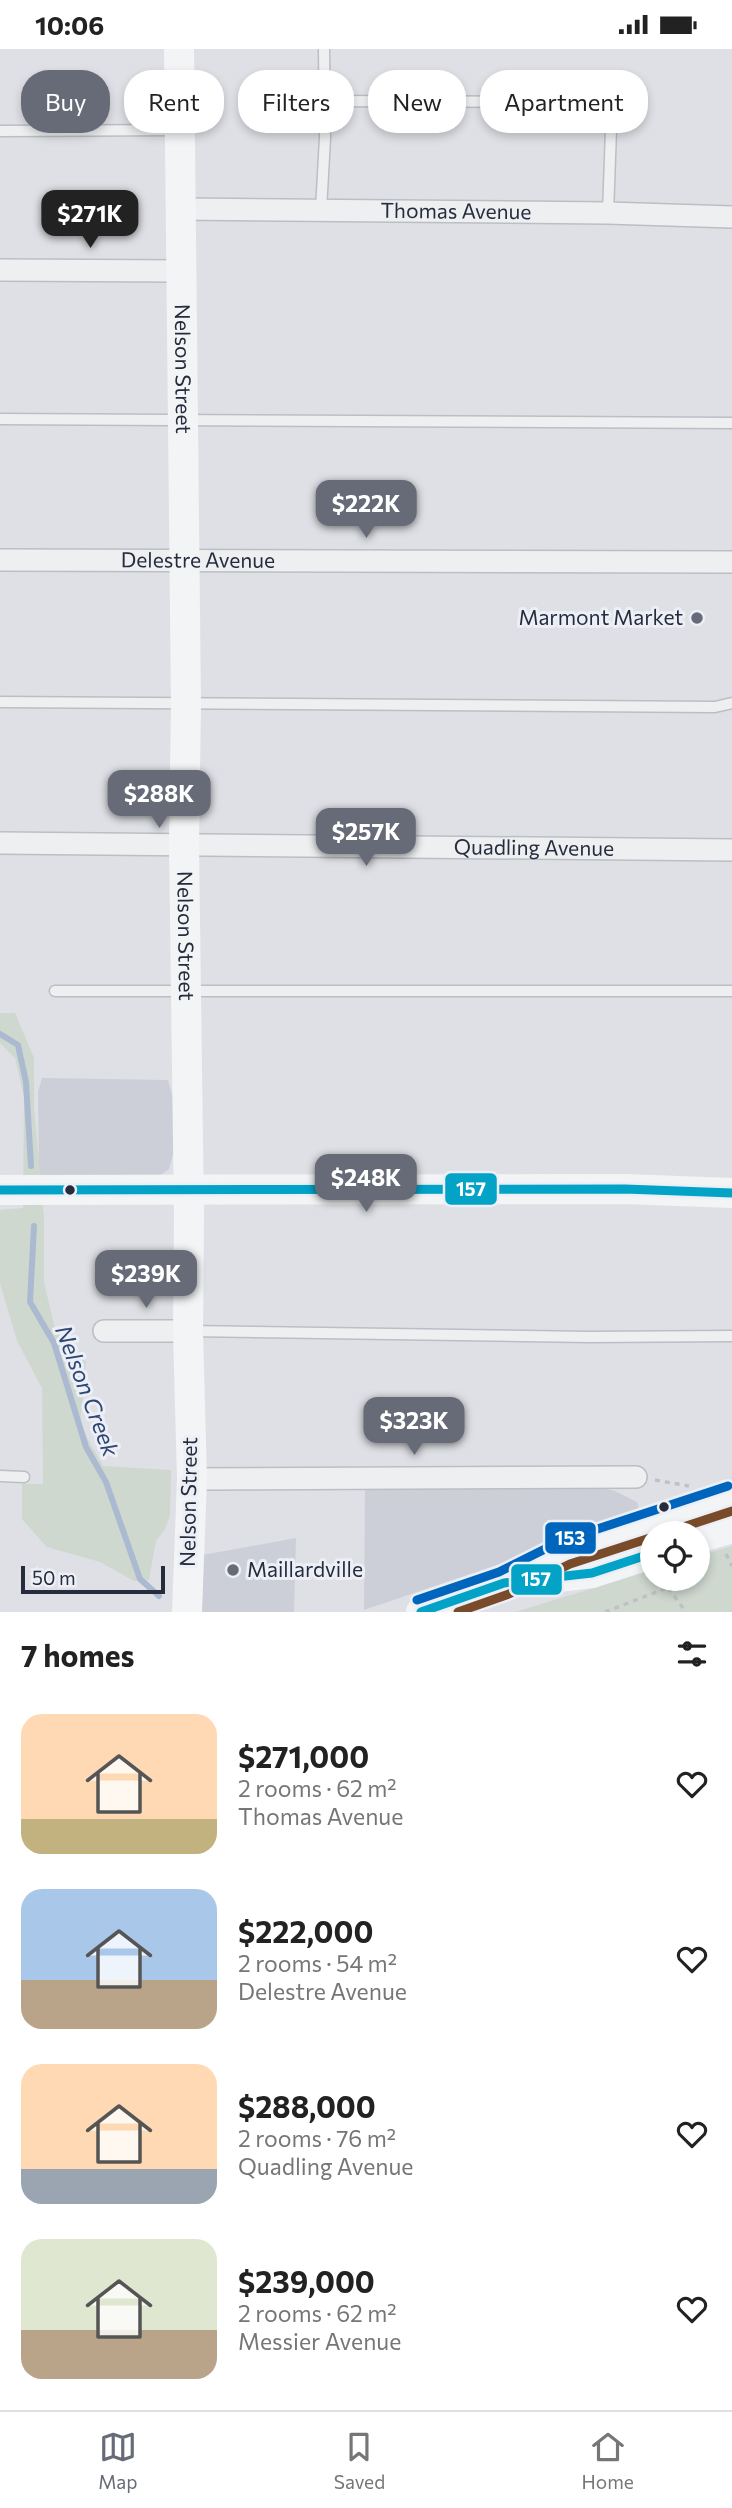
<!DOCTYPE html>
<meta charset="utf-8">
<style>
:root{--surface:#fff;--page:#f2f2f2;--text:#222;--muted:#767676;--line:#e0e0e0;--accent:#676b78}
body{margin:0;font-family:Commissioner,sans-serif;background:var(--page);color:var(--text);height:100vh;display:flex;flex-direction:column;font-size:26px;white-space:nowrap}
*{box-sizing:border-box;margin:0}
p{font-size:23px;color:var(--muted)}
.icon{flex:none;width:38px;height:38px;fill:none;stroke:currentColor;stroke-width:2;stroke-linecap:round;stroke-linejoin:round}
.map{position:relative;height:1563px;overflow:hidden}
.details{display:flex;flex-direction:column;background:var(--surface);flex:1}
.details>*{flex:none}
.top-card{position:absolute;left:21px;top:21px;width:691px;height:63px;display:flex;gap:14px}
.tools{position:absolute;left:640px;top:1472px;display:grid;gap:14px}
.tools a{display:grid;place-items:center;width:70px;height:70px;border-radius:50%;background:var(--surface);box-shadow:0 4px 10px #0003;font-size:35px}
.scale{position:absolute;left:21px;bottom:18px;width:144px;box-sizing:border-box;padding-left:7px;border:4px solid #262c3e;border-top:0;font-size:19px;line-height:24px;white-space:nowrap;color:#262c3e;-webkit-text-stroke:5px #eceff5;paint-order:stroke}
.price{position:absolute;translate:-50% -60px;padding:0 16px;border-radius:14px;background:var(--accent);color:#fff;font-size:23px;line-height:46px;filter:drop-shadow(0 2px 4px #0008)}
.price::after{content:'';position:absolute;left:50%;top:42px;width:21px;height:16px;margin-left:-10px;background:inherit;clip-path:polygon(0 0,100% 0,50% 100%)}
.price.current{background:#222;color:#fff}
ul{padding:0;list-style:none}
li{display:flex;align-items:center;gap:21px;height:175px;padding:0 21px}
li span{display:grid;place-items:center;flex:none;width:196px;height:140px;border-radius:21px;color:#555}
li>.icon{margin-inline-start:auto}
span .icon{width:84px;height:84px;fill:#fffc;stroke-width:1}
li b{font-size:30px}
h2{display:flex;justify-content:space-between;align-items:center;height:84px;padding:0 21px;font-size:30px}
.chip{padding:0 24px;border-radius:28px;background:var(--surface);box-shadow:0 4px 10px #0003;font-size:24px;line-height:63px}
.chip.current{background:var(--accent);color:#fff}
.status{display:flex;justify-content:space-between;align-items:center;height:49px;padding:0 35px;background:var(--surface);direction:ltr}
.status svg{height:19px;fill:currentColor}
.tab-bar{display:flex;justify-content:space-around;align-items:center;height:98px;border-top:2px solid var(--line);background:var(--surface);font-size:19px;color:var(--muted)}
.tab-bar a{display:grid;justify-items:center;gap:4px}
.tab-bar .current{color:var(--accent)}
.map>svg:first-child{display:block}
.built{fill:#cdcfd8}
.green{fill:#ced8cf}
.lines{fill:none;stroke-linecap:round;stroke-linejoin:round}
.stream{stroke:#acbad1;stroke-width:6}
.lane-casing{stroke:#bdbec3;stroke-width:13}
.street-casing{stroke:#bdbec3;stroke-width:24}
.path{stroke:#c0c1c6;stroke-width:3.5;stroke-dasharray:5 5;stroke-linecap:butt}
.lane{stroke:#eeeff1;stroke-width:10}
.street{stroke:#eeeff1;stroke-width:21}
.secondary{stroke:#f3f4f5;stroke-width:30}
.bus-1-casing{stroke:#eceff5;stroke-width:14}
.bus-2-casing{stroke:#eceff5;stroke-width:14}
.bus-3-casing{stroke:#eceff5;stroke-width:14}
.bus-1{stroke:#02a3c7;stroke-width:9}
.bus-2{stroke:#7a4b2a;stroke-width:9}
.bus-3{stroke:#0065bd;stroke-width:9}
.poi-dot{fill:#676b78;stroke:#eceff5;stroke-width:2.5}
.bus-dot{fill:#262c3e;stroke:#eceff5;stroke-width:2.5}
.labels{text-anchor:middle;stroke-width:6;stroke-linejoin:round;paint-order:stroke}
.street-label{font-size:21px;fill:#262c3e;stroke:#eceff5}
.poi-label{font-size:21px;fill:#262c3e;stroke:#eceff5;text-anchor:end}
.water-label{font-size:23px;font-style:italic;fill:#2f4572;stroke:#eceff5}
.line-badge{stroke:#eceff5;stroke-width:2.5}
.badge-label{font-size:19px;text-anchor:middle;font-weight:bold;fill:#fff}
</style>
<div class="status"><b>10:06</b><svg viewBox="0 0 49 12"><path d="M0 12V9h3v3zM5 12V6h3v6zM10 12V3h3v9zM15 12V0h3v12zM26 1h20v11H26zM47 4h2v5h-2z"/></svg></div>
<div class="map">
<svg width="732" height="1563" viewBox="0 0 732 1563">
<rect width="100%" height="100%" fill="#dfe0e5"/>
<g class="built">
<path d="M42,1029L168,1031L175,1056L174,1102L169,1120L158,1128L39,1129L38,1043Z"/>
<path d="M365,1436L593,1437L615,1442L637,1453L641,1467L364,1561Z"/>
<path d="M296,1489L294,1563H198L197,1507Z"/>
</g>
<g class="green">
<path d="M0,964H15L34,1009V1059L44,1168V1233L55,1280L76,1300L86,1313L80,1376L103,1417L171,1421L170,1466L165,1480L156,1492L149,1531L134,1532L100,1513L47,1498L22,1470V1435H43L42,1339L17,1292L0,1234V1161L23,1159L24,1048L15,1009L0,994Z"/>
<path d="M732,1497V1563H515L653,1521V1530H698V1507Z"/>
</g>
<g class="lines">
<g class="stream">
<path d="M0,985L18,996L26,1033L31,1117"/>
<path d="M34,1177L30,1253L54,1294L86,1398L106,1433L140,1530L159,1547"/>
</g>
<g class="lane-casing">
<g id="lane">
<path d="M325,52L612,53L608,164"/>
<path d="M0,82L177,81"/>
<path d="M321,161L325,89L324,0"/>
<path d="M0,370L732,374"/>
<path d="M0,653L715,658L732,654"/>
<path d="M55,942H732"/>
<path d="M189,1282L590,1288L732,1287"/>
<path d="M0,1427L24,1428"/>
</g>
</g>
<g class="street-casing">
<g id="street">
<path id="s1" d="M180,160L608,164L732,168"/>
<path d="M0,221L180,222"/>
<path id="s2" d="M0,511L732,513"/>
<path id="s3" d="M0,794L732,801"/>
<path d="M104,1282H188"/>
<path d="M192,1430L636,1428"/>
</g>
</g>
<g class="path">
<path d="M655,1431L689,1437"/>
<path d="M726,1505L732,1517"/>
<path d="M668,1539L686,1563"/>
<path d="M605,1563L690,1530"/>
</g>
<use href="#lane" class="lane"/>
<use href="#street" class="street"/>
<g class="secondary">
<path id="s4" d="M179,0L186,656L184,796L189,1167L188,1282L192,1430L187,1563"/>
<path d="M0,1141L625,1140L732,1144"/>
<path d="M698,1489L732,1479"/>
<path d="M525,1532L592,1524L653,1504"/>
<path d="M421,1563L504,1534L565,1504L732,1449"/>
</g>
<g class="bus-1-casing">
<g id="bus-1">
<path d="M0,1141L625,1140L732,1144"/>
<path d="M421,1563L504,1534L592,1524L653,1504"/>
</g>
</g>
<g class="bus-2-casing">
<g id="bus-2">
<path d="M665,1484L732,1462"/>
<path d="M458,1563L509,1545L570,1515L653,1488"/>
</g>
</g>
<g class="bus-3-casing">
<path id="bus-3" d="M417,1551L499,1523L561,1492L728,1437"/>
</g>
<use href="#bus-1" class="bus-1"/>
<use href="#bus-2" class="bus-2"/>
<use href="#bus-3" class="bus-3"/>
</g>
<g class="poi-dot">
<circle cx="697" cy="569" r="7"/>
<circle cx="233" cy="1521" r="7"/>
</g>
<g class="bus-dot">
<circle cx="70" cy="1141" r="6"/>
<circle cx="664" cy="1458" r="6"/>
</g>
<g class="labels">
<g class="street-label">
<text dy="7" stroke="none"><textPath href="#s1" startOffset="276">Thomas Avenue</textPath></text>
<text dy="7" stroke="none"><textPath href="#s4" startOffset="320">Nelson Street</textPath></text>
<text dy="7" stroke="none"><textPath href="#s2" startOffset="198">Delestre Avenue</textPath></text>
<text dy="7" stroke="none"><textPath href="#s3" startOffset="534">Quadling Avenue</textPath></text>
<text dy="7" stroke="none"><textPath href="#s4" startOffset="887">Nelson Street</textPath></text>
<text transform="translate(189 1453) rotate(-89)" y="7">Nelson Street</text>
</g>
<g class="poi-label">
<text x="683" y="576">Marmont Market</text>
<text x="247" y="1528" text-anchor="start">Maillardville</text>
</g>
<g class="water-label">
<text transform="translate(87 1342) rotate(69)" y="8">Nelson Creek</text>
</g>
</g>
<g class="line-badge">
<rect x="444" y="1123" width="54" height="34" rx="7" fill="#02a3c7"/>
<rect x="544" y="1472" width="53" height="34" rx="7" fill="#0065bd"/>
<rect x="510" y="1514" width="53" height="33" rx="7" fill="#02a3c7"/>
</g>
<g class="badge-label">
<text x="471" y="1147">157</text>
<text x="570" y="1496">153</text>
<text x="536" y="1537">157</text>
</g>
</svg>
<div class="tools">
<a><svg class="icon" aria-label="locate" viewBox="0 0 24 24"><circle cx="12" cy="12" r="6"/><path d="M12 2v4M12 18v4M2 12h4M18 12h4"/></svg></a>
</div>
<div class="scale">50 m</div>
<b class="price current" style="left:90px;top:201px">$271K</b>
<b class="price" style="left:366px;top:491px">$222K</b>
<b class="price" style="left:159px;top:781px">$288K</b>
<b class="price" style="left:366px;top:819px">$257K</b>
<b class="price" style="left:366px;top:1165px">$248K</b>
<b class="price" style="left:146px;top:1261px">$239K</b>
<b class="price" style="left:414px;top:1408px">$323K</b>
<div class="top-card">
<a class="chip current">Buy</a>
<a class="chip">Rent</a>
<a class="chip">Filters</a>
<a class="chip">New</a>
<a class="chip">Apartment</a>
</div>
</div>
<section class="details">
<h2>7 homes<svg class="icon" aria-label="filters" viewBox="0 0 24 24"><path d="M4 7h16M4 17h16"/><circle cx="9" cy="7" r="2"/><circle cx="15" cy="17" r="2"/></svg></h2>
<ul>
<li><span style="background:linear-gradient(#ffd9b3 75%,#c2b280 0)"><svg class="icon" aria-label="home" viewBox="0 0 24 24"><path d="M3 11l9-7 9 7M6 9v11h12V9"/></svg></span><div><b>$271,000</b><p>2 rooms · 62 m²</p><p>Thomas Avenue</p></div><svg class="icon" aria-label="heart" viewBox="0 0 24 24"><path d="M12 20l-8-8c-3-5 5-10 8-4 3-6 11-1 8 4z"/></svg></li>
<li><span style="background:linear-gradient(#a9c7e8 65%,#b9a48a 0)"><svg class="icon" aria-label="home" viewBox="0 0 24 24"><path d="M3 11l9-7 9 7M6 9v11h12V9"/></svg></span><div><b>$222,000</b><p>2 rooms · 54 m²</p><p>Delestre Avenue</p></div><svg class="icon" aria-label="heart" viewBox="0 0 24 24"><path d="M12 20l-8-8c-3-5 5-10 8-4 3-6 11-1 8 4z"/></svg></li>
<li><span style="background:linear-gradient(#ffd9b3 75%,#9aa5b1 0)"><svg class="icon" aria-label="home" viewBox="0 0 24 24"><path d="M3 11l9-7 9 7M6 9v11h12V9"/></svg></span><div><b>$288,000</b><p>2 rooms · 76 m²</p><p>Quadling Avenue</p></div><svg class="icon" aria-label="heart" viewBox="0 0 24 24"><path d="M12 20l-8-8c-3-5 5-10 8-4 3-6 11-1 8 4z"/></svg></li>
<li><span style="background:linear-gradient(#dfe7d0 65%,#b9a48a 0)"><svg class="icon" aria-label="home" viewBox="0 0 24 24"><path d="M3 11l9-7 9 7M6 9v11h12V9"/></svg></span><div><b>$239,000</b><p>2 rooms · 62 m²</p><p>Messier Avenue</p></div><svg class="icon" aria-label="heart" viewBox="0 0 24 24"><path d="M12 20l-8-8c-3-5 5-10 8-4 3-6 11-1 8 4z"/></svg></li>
</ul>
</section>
<nav class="tab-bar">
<a class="current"><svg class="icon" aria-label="map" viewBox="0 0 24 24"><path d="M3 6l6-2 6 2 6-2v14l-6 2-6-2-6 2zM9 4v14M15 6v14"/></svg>Map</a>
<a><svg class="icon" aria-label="saved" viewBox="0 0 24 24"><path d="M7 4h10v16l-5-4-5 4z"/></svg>Saved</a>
<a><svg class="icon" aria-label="home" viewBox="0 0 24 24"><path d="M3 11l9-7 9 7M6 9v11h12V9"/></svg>Home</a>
</nav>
